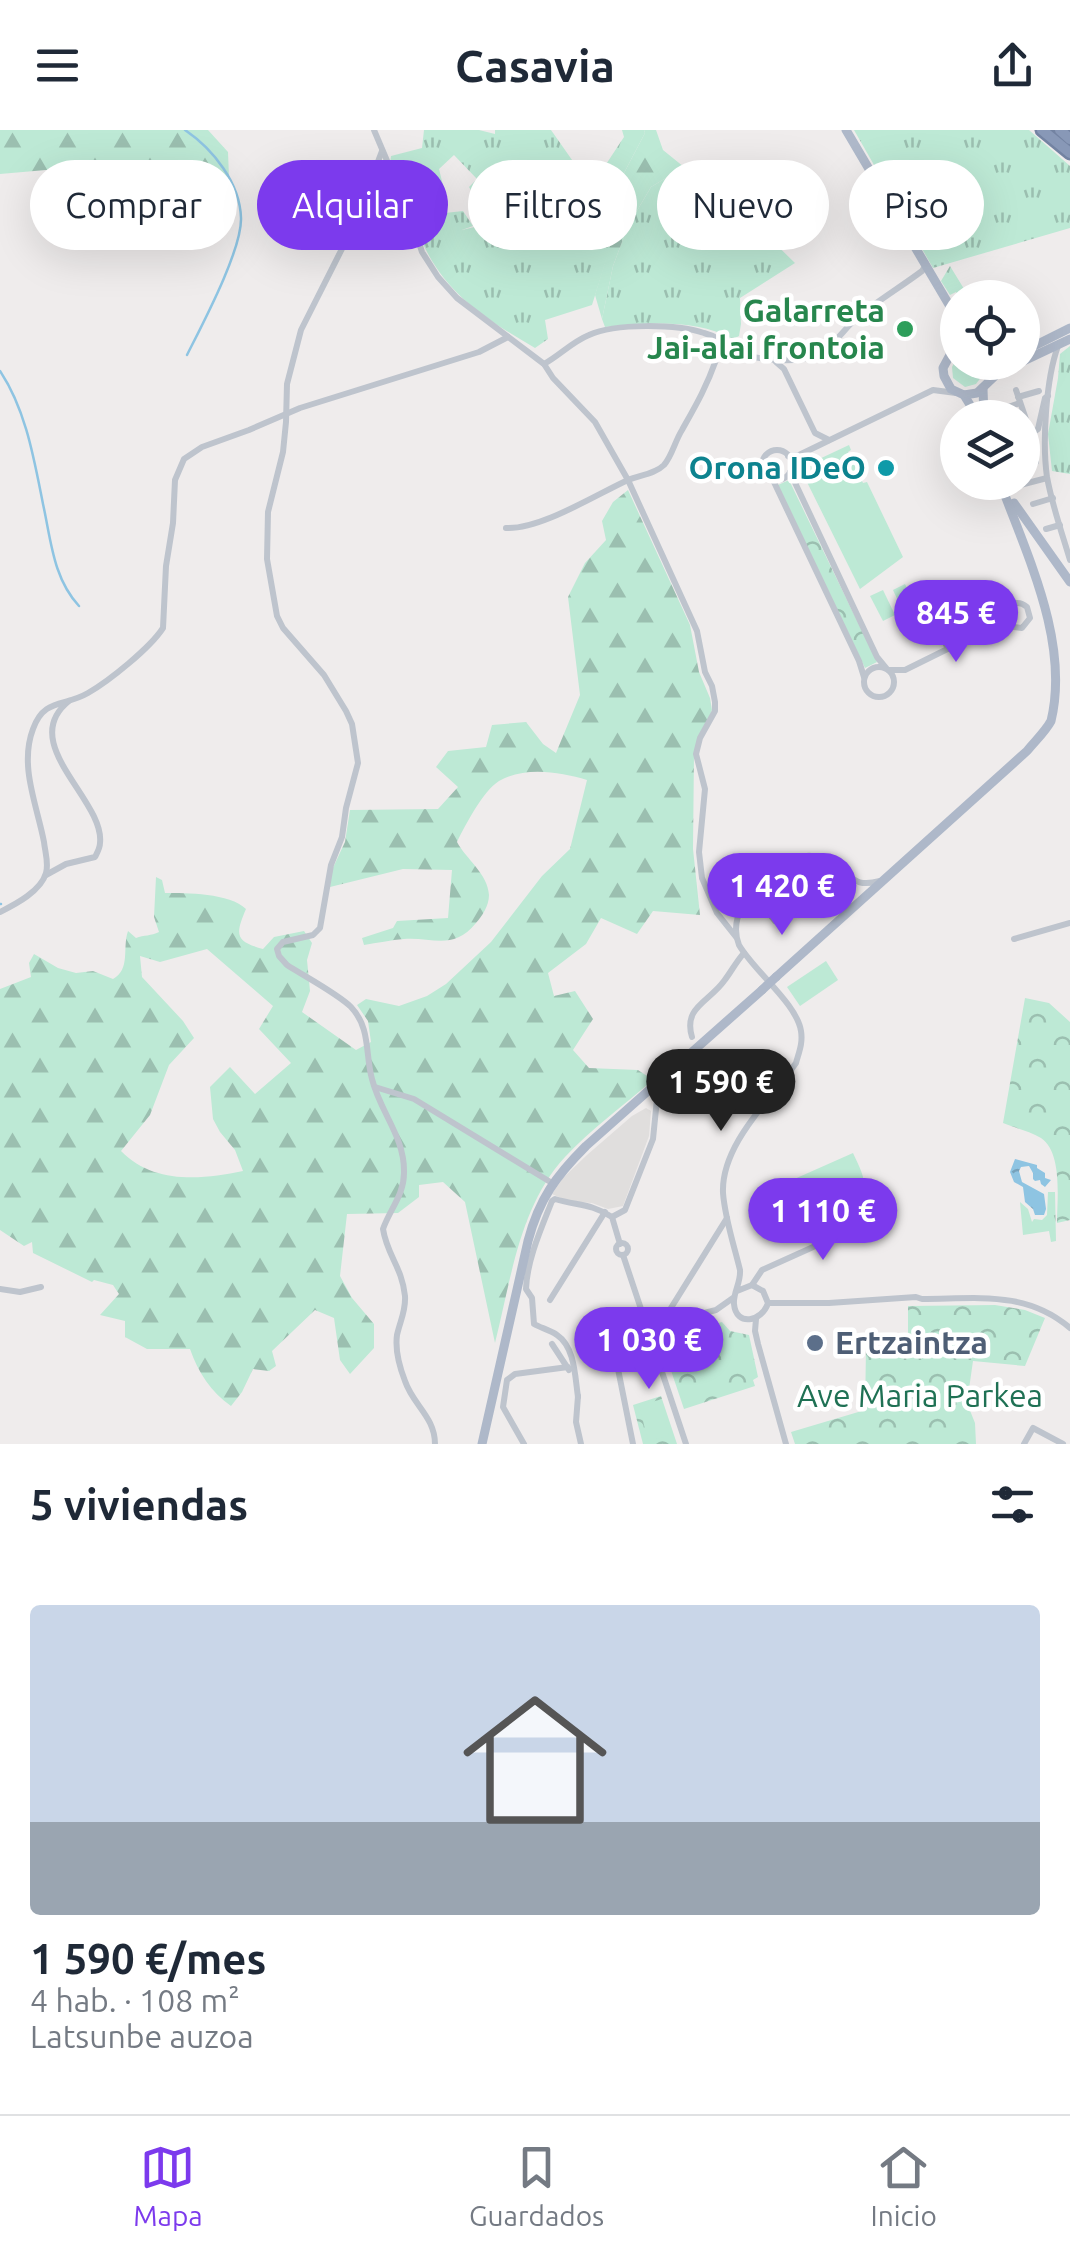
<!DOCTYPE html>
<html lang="es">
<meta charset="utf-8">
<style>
:root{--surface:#fff;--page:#f2f2f3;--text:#1f2937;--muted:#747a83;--line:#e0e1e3;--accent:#7c3aed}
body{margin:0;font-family:Ubuntu,sans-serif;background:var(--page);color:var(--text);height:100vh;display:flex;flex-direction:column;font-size:38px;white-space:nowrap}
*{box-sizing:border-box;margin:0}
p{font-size:32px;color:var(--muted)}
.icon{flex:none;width:55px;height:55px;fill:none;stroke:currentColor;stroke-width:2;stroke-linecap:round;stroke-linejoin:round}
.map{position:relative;height:1314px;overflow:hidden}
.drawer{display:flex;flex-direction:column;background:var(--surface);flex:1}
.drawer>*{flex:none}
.top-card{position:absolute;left:30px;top:30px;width:1010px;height:90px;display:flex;gap:20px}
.tools{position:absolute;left:940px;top:150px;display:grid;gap:20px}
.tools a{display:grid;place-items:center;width:100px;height:100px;border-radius:50%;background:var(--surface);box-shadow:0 10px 40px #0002;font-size:50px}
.price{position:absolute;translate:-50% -85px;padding:0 22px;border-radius:35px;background:var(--accent);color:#fff;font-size:32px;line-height:65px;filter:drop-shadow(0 2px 5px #0008)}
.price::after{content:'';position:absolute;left:50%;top:60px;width:30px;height:22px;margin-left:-15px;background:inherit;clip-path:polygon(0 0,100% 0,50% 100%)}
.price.current{background:#222;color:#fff}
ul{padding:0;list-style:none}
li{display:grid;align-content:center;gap:20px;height:530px;padding:0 30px}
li+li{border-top:2px solid var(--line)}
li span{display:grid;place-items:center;height:310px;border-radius:10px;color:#555}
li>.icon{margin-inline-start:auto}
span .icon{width:180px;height:180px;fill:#fffc;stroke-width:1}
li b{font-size:42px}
h2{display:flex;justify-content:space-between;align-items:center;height:120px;padding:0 30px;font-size:42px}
.pill{padding:0 35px;border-radius:45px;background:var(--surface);box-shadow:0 10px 40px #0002;font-size:35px;line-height:90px}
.pill.current{background:var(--accent);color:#fff}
header{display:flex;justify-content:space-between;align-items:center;height:130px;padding:0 30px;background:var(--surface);font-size:45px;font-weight:700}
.tab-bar{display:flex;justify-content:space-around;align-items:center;height:140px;border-top:2px solid var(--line);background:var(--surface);font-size:28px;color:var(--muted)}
.tab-bar a{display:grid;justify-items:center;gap:5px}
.tab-bar .current{color:var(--accent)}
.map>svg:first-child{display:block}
.education{fill:#e0dedd}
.grass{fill:url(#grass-tufts)}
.forest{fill:url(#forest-firs);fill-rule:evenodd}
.park{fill:url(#park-crowns)}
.garden{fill:#bde9d5}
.water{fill:url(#water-ripples)}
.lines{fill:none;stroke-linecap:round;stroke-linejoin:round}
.stream{stroke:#8ec4e2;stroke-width:2.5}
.highway-casing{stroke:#7383a2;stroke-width:15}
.minor{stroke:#bec4cd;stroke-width:6}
.major{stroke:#aeb8c9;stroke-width:9}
.highway{stroke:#8898b7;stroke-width:10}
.major-bridge{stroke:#aeb8c9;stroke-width:9}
.leisure-dot{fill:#2e9e5b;stroke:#fff;stroke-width:4}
.culture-dot{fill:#0f9aa8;stroke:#fff;stroke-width:4}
.service-dot{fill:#5c6f8a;stroke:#fff;stroke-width:4}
.labels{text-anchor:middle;stroke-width:9;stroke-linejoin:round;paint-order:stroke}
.leisure-label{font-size:32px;font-weight:bold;fill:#27864d;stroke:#fff;text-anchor:end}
.culture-label{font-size:32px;font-weight:bold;fill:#0d838f;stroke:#fff;text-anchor:end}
.service-label{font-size:32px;font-weight:bold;fill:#4e5e75;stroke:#fff;text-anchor:start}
.park-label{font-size:32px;fill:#1f7154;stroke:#fff}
</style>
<header><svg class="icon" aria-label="menu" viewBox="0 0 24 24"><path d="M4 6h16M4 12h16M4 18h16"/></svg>Casavia<svg class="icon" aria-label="share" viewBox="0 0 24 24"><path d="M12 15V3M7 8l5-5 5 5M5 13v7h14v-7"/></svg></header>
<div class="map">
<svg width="1070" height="1314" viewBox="0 0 1070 1314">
<defs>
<pattern id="grass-tufts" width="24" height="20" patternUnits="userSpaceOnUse" patternTransform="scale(2.5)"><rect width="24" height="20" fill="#bde9d5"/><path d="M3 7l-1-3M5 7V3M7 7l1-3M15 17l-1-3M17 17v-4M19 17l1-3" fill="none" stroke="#9bbfb0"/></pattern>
<pattern id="forest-firs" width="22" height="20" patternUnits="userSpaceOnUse" patternTransform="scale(2.5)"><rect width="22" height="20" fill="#bde9d5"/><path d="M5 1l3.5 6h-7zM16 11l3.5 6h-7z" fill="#9bbfb0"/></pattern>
<pattern id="park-crowns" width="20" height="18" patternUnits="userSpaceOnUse" patternTransform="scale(2.5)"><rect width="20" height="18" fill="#bde9d5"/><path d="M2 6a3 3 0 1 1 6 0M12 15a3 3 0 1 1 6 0" fill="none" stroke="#9bbfb0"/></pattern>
<pattern id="water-ripples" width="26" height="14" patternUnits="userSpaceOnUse" patternTransform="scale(2.5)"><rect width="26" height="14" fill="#8ec4e2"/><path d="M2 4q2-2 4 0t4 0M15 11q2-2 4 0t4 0" fill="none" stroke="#76a1ba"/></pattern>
</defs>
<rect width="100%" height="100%" fill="#efecec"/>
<path class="education" d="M646,978L651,981L649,1006L623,1076L608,1079L592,1073L567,1071L552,1064L563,1048L587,1025L632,986Z"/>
<g class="grass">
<path d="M424,0H479L495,4V0H551L591,57L624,7L622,0H644L645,3L603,83L562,84L551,93L533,72L491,93L469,57L477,49L454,25L439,39L445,63L416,85L412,82L390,34L391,26L422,18Z"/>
<path d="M854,0H1029L1070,36V98L933,138Z"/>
<path d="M684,37L748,87L795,133L740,168L741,194L739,206L733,209C694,188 647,193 605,197L602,189L613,136L628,96L651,57Z"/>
<path d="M440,75L445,83L463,81L473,96L462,100C479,105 500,106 516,98L536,104L557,95L608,91L616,99L592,175L545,190L548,209L535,218C480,186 437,158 416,96L419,90Z"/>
<path d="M950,136L969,167H959L956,162L950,165L941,151Z"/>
<path d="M1070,216V344L1052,341L1048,304L1058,248L1060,224Z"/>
<path d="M957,228L958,232L981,233L982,246L976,254L965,257L953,248L952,237Z"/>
<path d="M1048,1062H1055L1056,1111L1051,1112L1049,1101L1023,1105L1020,1072L1028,1079L1032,1092L1034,1089L1042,1090L1047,1085Z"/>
</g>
<g class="forest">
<path d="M0,0H208L228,22L230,73L150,59L80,37L0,44Z"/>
<path d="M644,0H656L663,20L684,37L651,57L628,96L613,136L602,189L595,165L615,99L609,91C597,92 585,95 574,95C560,94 555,91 541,99L523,95L510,102L477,104L467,108L462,100L491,93L534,71L551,93L562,84L603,83L645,3Z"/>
<path d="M628,360L690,495L699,542L710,568L712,580L694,624L693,719L700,785L653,781L637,804L601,788L586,814L548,843L554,866L575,861L593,889L573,920L589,938L638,940L653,950C624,975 591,999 565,1027C519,1077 511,1150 495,1213L465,1072L443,1052L419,1055V1067L398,1083L347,1084L340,1146L352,1168L374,1194V1218L350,1244L340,1230L334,1188L315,1180L272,1221L276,1236L269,1241L253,1239L242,1262L231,1276C211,1262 198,1242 190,1219H147L125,1207V1191L100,1185L119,1164L113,1155L94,1150L92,1152L33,1123L32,1112L24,1116L0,1100V859L31,847L29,833L34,824L58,838L76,843L93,841L113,849C131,839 122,818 128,801L136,808C144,805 151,806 159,802L154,787L156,747L162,750L165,763C186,763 230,763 246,779C235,805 235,811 263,819L274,807L304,801L312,813L307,830L310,861L302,882L356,920L371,912L368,891L357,875L366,869L399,876L427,866L446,854L491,812L542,746L570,719L587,650C560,642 525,636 499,651C483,661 466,694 457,712C466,729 488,744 489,765C489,776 482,786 476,793C453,821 433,807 404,809C391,810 377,813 364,815L362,808L393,798L397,791L448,788L452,740L403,739L330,757L331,742L345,712L350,680L438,679L458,657L436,637L448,621L486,617L492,595L526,592L543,614L556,623L580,565L568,467L585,433L606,410L602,391L613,372ZM207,819L273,876L259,899L291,933L255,964L230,937L210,957L213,989L220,1002L235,1020L243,1041C201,1050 153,1054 121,1021L150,985L169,935L194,908L183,891L142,847L140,826L160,832Z"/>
</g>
<g class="park">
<path d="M789,350L877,532L865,538L778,355Z"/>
<path d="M1025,868L1049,873L1070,892V1090L1057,1093C1057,1070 1063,1023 1041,1008C1030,1001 1015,998 1003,993Z"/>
<path d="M995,1175L1025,1180L1045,1188L1025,1236L973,1231L967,1273L975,1293L976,1314H795L791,1302L865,1280L866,1218L908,1220V1176Z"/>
<path d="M722,1192L730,1201L749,1205L758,1247L753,1250L755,1256L684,1279L660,1208Z"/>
<path d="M661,1266L677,1314H643L633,1275Z"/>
</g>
<g class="garden">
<path d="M849,315L851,320L848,322L852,330L856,328L857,331L854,333L858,341L861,340L862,343L859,345L863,353L867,352L903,427L860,459L800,338Z"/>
<path d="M905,454L917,478L904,484L893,460Z"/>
<path d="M883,460L895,485L883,491L870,466Z"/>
<path d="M826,831L838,850L800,876L787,857Z"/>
<path d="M853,1023C857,1032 864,1044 864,1054C863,1074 840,1080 840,1104L834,1107L831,1104L824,1108L809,1075L780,1091L765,1062Z"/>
<path d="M659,1270L669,1306L648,1311L639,1275Z"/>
</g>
<path class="water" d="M1015,1029L1037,1035V1038L1045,1043V1048L1051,1050L1045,1057L1041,1054L1040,1050L1035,1051L1033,1049V1043L1029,1036L1021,1037L1019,1041L1022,1052L1044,1064L1046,1079L1044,1085H1035L1033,1079L1025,1072L1023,1057L1014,1052L1010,1042Z"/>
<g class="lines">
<g class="stream">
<path d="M185,0C213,19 240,53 241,88C242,120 202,195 187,225"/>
<path d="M0,241C26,280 34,329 43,374C51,410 53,448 79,476"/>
<path d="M0,774H1"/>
</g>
<g class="highway-casing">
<g id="highway">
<path d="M1042,0L1070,23"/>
<path d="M1060,0L1070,9"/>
</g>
</g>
<g class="minor">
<path d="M374,0L410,85L422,122L438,147L457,168L544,234L553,248L595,292L628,350L697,501L705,542L712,556L715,572V581L700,608L696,624L705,659L699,722L702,748L717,783L736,807"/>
<path d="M382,21L354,95L301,200L287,254L286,292L283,322L268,382L267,429L277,486L283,498L324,545L346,581L352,594L358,633L346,678L342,707L331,735L320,798L313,805L283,812L277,819L279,826L287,835C304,846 338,864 351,877C371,898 365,924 372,949C380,982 405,1007 404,1043C404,1065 390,1079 383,1099C387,1125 402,1137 405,1166C406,1181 400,1191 397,1205C395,1219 400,1238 405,1251C413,1275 435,1287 435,1314"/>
<path d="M1058,216C1046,249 1042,312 1047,347C1052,375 1062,403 1070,430"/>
<path d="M776,232L784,239L815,303L829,310"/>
<path d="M544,234C560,225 572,212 589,205C615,193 677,194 704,203C715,206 722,211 731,218C747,230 793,234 813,226C833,219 843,199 859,186C879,170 902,156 922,141L926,135"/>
<path d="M1016,260L1031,304L1036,332L1022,336"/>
<path d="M1018,267L1039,261"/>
<path d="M999,280L1020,273"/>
<path d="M1031,304L1038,299L1045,268L1048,266"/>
<path d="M1022,315L1033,313"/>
<circle cx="777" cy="335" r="15"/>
<path d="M788,326L799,325L933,260L956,263"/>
<path d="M790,342L877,527L886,538"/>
<path d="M773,350L859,531L864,547"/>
<path d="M1020,355L1047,348"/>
<path d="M1033,374L1053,368"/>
<path d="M506,398C540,400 597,364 628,350C640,345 655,344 664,335C672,326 675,311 682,300C696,275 706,258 716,230L719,226L732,220"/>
<path d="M1046,399L1060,395"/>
<path d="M935,491L948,519"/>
<circle cx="879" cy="552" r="15"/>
<path d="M889,540H905L996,495L1022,498L1030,488L1027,477C1020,471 1013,472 1007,478L1004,487L1008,495"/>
<path d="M46,745L66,734L95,727C97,723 100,718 100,713C105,670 16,613 69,571"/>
<path d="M756,760L758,770L775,791L803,767"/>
<path d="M0,782C16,774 41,761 46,743C49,733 45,722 44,712C37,675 19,636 33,599C44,568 64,577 88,563C109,551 150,518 163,498L166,436L173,393L175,350L184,329L202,317L249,300L300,278L479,222L508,207"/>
<path d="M1014,809L1070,793"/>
<path d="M692,907C683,877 709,872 724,851C731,842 736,832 744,823"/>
<path d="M375,957L414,969L552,1053"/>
<path d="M612,1087L625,1080L653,1009L657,969L664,948"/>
<circle cx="622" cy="1119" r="6"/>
<path d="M623,1125L686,1314"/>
<path d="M752,1155L762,1140L842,1104L851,1084"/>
<path d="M0,1159L20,1162L41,1157"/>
<path d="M737,1161L752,1155L763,1161L768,1173C762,1192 736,1197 734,1174C733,1162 741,1153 740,1140C734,1115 725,1089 723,1063C721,1015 770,970 796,933C799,922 803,913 801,901C797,874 754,841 739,815C734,802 735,790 742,777C767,748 797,705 838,737C855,750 857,757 880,751"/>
<path d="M550,1170L605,1082"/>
<path d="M768,1173H829L916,1167L922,1169C976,1169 1026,1160 1070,1198"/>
<path d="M756,1189L755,1201L758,1214L786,1314"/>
<path d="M661,1194L727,1088"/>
<path d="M552,1214L569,1240"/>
<path d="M578,1266L576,1292L581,1314"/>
<path d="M578,1267C575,1247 575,1217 557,1205C550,1200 541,1198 534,1194L532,1168L526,1159C527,1130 541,1099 552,1071L555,1069C578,1076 590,1073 612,1087L620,1114"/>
<path d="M524,1314L503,1277L507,1250L515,1244L568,1237"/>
<path d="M633,1314L616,1229L619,1213L634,1201L716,1180L733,1168"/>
<path d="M1024,1314L1033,1298L1063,1314"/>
</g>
<g class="major">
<path d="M846,0L958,190"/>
<path d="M950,182L953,209L950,225L943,238L944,246L951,259L964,265L978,288"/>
<path d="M1022,222L1070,198"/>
<path d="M989,232V250"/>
<path d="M983,259L984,288"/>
<path d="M964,265L977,263L998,243L1070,209"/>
<path d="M1014,373L1070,452"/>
<path d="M776,847L1027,621C1035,611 1045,602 1051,591C1070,512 1027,426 1000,352"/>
<path d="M482,1314L528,1111C539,1069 556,1046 586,1016L762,860"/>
</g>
<use href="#highway" class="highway"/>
<path class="major-bridge" d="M762,860L776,847"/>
</g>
<circle class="leisure-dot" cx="905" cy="199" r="10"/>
<circle class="culture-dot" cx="886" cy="338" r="10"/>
<circle class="service-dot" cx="815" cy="1213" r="10"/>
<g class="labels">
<g class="leisure-label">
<text x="885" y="192">Galarreta<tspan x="885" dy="37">Jai-alai frontoia</tspan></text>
</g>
<g class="culture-label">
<text x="866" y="349">Orona IDeO</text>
</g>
<g class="service-label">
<text x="835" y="1224">Ertzaintza</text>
</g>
<g class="park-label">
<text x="920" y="1277">Ave Maria Parkea</text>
</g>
</g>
</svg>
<div class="tools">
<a><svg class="icon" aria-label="locate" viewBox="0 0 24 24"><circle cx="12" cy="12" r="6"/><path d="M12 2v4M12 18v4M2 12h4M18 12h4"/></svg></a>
<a><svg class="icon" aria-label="layers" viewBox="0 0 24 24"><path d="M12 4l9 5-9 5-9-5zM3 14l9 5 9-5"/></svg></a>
</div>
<b class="price" style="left:956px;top:535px">845 €</b>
<b class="price" style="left:782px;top:808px">1 420 €</b>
<b class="price current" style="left:721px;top:1004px">1 590 €</b>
<b class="price" style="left:823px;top:1133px">1 110 €</b>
<b class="price" style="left:649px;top:1262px">1 030 €</b>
<div class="top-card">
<a class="pill">Comprar</a>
<a class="pill current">Alquilar</a>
<a class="pill">Filtros</a>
<a class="pill">Nuevo</a>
<a class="pill">Piso</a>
</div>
</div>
<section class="drawer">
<h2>5 viviendas<svg class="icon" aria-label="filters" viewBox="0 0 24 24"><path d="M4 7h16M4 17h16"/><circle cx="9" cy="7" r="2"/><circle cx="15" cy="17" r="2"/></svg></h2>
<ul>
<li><span style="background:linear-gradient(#c9d6e8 70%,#9aa5b1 0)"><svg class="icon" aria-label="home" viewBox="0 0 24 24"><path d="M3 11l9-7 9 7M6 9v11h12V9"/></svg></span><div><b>1 590 €/mes</b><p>4 hab. · 108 m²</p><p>Latsunbe auzoa</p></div></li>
</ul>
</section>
<nav class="tab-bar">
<a class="current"><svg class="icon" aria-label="map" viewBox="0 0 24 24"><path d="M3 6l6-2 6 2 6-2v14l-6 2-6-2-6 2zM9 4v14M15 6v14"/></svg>Mapa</a>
<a><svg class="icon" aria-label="saved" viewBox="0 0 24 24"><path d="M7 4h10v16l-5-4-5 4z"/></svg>Guardados</a>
<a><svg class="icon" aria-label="home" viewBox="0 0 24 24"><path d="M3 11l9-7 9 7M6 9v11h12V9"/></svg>Inicio</a>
</nav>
